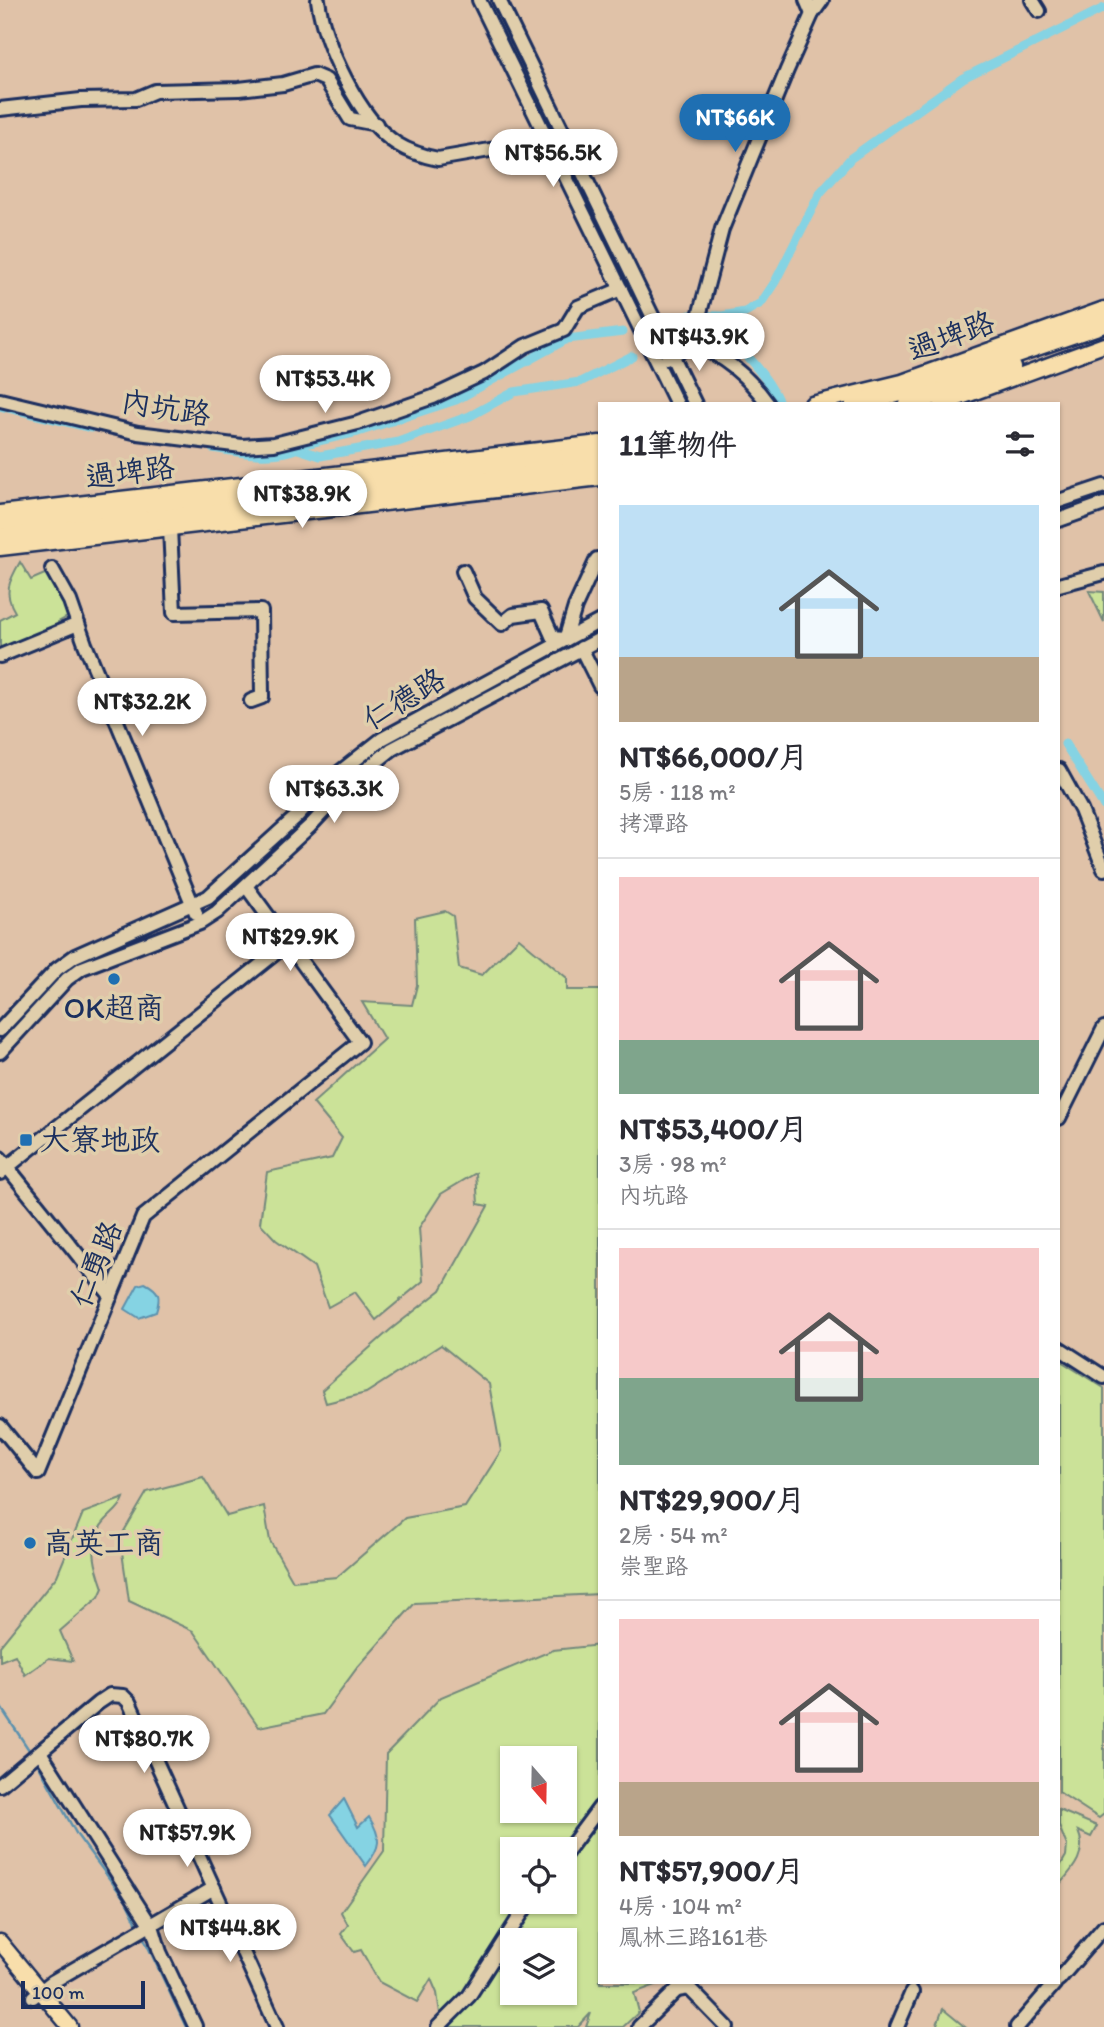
<!DOCTYPE html>
<html lang="zh-TW">
<meta charset="utf-8">
<style>
:root{--surface:#fff;--page:#f7f7f7;--text:#2b2b33;--muted:#7c7c81;--line:#e1e1e2;--accent:#1f6fb2}
body{margin:0;font-family:Itim,"LXGW WenKai TC",sans-serif;background:var(--page);color:var(--text);height:100vh;display:flex;flex-direction:column;font-size:26px;white-space:nowrap}
*{box-sizing:border-box;margin:0}
p{font-size:23px;color:var(--muted)}
.icon{flex:none;width:38px;height:38px;fill:none;stroke:currentColor;stroke-width:2;stroke-linecap:round;stroke-linejoin:round}
.map{position:relative;flex:1;overflow:hidden}
.drawer{position:absolute;left:598px;top:402px;width:462px;height:1582px;display:flex;flex-direction:column;background:var(--surface);border-radius:0px;box-shadow:0 2px 5px #0004}
.drawer>*{flex:none}
.needle{width:46px;rotate:160deg}
.tools{position:absolute;left:500px;top:1746px;display:grid;gap:14px}
.tools a{display:grid;place-items:center;width:77px;height:77px;border-radius:0px;background:var(--surface);box-shadow:0 2px 5px #0004;font-size:35px}
.scale{position:absolute;left:21px;bottom:18px;width:124px;box-sizing:border-box;padding-left:7px;border:4px solid #1b2f5e;border-top:0;font-size:19px;line-height:24px;white-space:nowrap;color:#1b2f5e;-webkit-text-stroke:5px #e0ceab;paint-order:stroke}
.price{position:absolute;translate:-50% -60px;padding:0 16px;border-radius:24px;background:#fff;color:#222;font-size:23px;line-height:46px;filter:drop-shadow(0 2px 4px #0008)}
.price::after{content:'';position:absolute;left:50%;top:42px;width:21px;height:16px;margin-left:-10px;background:inherit;clip-path:polygon(0 0,100% 0,50% 100%)}
.price.current{background:var(--accent);color:#fff}
ul{padding:0;list-style:none}
li{display:grid;align-content:center;gap:14px;height:371px;padding:0 21px}
li+li{border-top:2px solid var(--line)}
li span{display:grid;place-items:center;height:217px;border-radius:0px;color:#555}
li>.icon{margin-inline-start:auto}
span .icon{width:126px;height:126px;fill:#fffc;stroke-width:1}
li b{font-size:30px}
h2{display:flex;justify-content:space-between;align-items:center;height:84px;padding:0 21px;font-size:30px}
.map>svg:first-child{display:block}
.green{fill:#cbe298;stroke:#73887b;stroke-width:2;fill-rule:evenodd}
.water{fill:#85d3e3;stroke:#5b91ae;stroke-width:2}
.lines{fill:none;stroke-linecap:round;stroke-linejoin:round}
.stream{stroke:#5b91ae;stroke-width:2.5}
.canal{stroke:#85d3e3;stroke-width:9}
.minor-casing{stroke:#1b2f5e;stroke-width:18}
.major-casing{stroke:#1b2f5e;stroke-width:19}
.highway-casing{stroke:#1b2f5e;stroke-width:23}
.minor{stroke:#e0ceab;stroke-width:12}
.major{stroke:#f8deab;stroke-width:14}
.highway{stroke:#f8deab;stroke-width:18}
.poi-dot{fill:#1f6fb2;stroke:#e0ceab;stroke-width:2.5}
.labels{text-anchor:middle;stroke-width:7;stroke-linejoin:round;paint-order:stroke}
.street-label{font-size:30px;fill:#1b2f5e;stroke:#e0ceab}
.poi-label{font-size:30px;fill:#1b2f5e;stroke:#e0ceab;text-anchor:start}
</style>
<div class="map">
<svg width="1104" height="2027" viewBox="0 0 1104 2027">
<rect width="100%" height="100%" fill="#e0c2a8"/>
<filter id="ink" filterUnits="userSpaceOnUse"><feTurbulence type="fractalNoise" baseFrequency=".0143" numOctaves="2"/><feDisplacementMap in="SourceGraphic" scale="14" xChannelSelector="R" yChannelSelector="G"/><feConvolveMatrix kernelMatrix="1 2 1 2 8 2 1 2 1" color-interpolation-filters="sRGB"/></filter>
<g filter="url(#ink)">
<g class="green">
<path d="M20,562L31,580L47,573L65,601L67,617L58,622V626L0,650V620L15,612C3,593 9,581 20,562Z"/>
<path d="M1089,591L1104,592V622Z"/>
<path d="M445,911L453,916L459,968L482,975L519,938L567,978V990H600V1594L415,1603L357,1668L323,1714L259,1727L193,1631L129,1601L120,1538L147,1492L203,1477L227,1516L264,1506L270,1541L293,1581L337,1577L405,1518L465,1507L501,1451L489,1384L441,1345L366,1393L326,1403L322,1390L390,1330L441,1290L488,1206L478,1204L476,1173L441,1194L419,1228L423,1281L376,1320L355,1292L328,1307L314,1267L276,1240L260,1223L267,1172L332,1158L342,1138L313,1103L384,1039L362,1002L412,1005L417,985L415,918Z"/>
<path d="M1059,1360L1104,1388V1814L1099,1818L1059,1792Z"/>
<path d="M124,1498C120,1511 106,1516 100,1528C89,1549 96,1568 103,1588L99,1597L60,1631L73,1661L49,1658L25,1675L15,1655L0,1661V1646L57,1576L83,1513Z"/>
<path d="M600,1645V1983H661L634,1993L639,2012L623,2027H586L591,2013L578,2027H442L437,1993L431,1979L417,2002L379,1982L361,1950L354,1952L341,1934L348,1925L341,1912L384,1851L386,1754L441,1697L553,1650ZM513,1759H565V1811H513ZM513,1850H565V1902H513ZM513,1941H565V1993H513Z"/>
<path d="M1059,1810L1097,1826L1091,1837L1078,1831C1088,1853 1073,1869 1059,1885V1868L1066,1856L1067,1846L1059,1826Z"/>
<path d="M943,2009L965,2027H936Z"/>
</g>
<g class="water">
<path d="M145,1283C160,1291 161,1296 156,1312L139,1318L125,1309L138,1285Z"/>
<path d="M344,1799L358,1827L369,1817C382,1838 381,1847 366,1866L330,1815Z"/>
</g>
<g class="lines">
<g class="stream">
<path d="M0,1706L31,1753"/>
<path d="M36,1761L77,1835L126,1901L139,1928"/>
<path d="M142,1934L186,2027"/>
</g>
<g class="canal">
<path d="M672,325L690,315L722,316L745,312L761,303L775,282L820,193L851,158L963,78L1104,8"/>
<path d="M692,333C699,333 708,331 714,333C741,343 769,380 780,404"/>
<path d="M0,406L92,428"/>
<path d="M212,448C241,453 279,461 305,444L358,432L456,400L567,339L623,332"/>
<path d="M298,449L320,456L398,442L470,416L514,392L580,382L632,356"/>
<path d="M1065,744L1104,806"/>
</g>
<g class="minor-casing">
<g id="minor">
<path d="M318,0C324,44 359,120 397,144C410,152 423,156 438,159L548,140"/>
<path d="M479,0L677,404"/>
<path d="M499,0L695,404"/>
<path d="M806,0L812,14"/>
<path d="M1032,0L1039,11"/>
<path d="M0,109L81,100L136,99L155,91L239,89L283,84L314,75L326,80L350,119L376,124"/>
<path d="M692,343C724,356 748,376 768,404"/>
<path d="M666,359L692,343L722,229L787,70L812,14L822,0"/>
<path d="M0,400L138,433L242,446L274,444L358,423L433,397L484,373L525,346L564,330L578,307L621,289"/>
<path d="M1059,501L1104,486"/>
<path d="M1059,520L1104,504"/>
<path d="M170,528L174,613L261,611L262,697L251,701"/>
<path d="M52,569L70,601L85,644L196,913"/>
<path d="M463,571L475,598L502,624L513,615L541,611L553,638L564,639"/>
<path d="M1059,585L1104,573"/>
<path d="M565,640L575,607L597,559"/>
<path d="M581,648L600,686"/>
<path d="M0,656L78,624"/>
<path d="M1059,770L1081,810L1104,869"/>
<path d="M0,1030L57,969L75,956L208,897L297,816L331,779L382,739L600,621"/>
<path d="M0,1052L67,979L82,968L200,923L217,912L310,826L351,782L392,749L600,639"/>
<path d="M1059,1118L1104,1028"/>
<path d="M0,1158L111,1296"/>
<path d="M0,1173L288,943"/>
<path d="M1059,1348L1104,1377"/>
<path d="M0,1426L38,1473L143,1217L360,1042L246,886"/>
<path d="M40,1752L153,1929L160,1952L195,2026"/>
<path d="M0,1785L98,1703L110,1695L123,1696L129,1702L277,2027"/>
<path d="M565,1854L600,1807"/>
<path d="M1059,1979L1104,1927"/>
<path d="M677,1990L689,1988L727,2027"/>
<path d="M33,1997L52,1982L214,1888"/>
<path d="M438,2027L469,1996L529,1902"/>
<path d="M639,2027L681,1986"/>
<path d="M897,2027L912,1992"/>
<path d="M1017,2027L1055,1983"/>
</g>
</g>
<g class="major-casing">
<g id="major">
<path d="M812,404L902,382L1104,309"/>
<path d="M942,404L1104,345"/>
<path d="M0,513L600,443"/>
<path d="M0,548L600,478"/>
<path d="M0,1942L70,2027"/>
</g>
</g>
<g class="highway-casing">
<g id="highway">
<path d="M855,404L904,391L1104,323"/>
<path d="M909,404L1011,367"/>
<path d="M0,524L600,455"/>
<path d="M0,538L600,468"/>
</g>
</g>
<use href="#minor" class="minor"/>
<use href="#major" class="major"/>
<use href="#highway" class="highway"/>
</g>
</g>
<g class="poi-dot">
<circle cx="114" cy="979" r="7"/>
<rect x="19" y="1133" width="14" height="14" rx="3.5"/>
<circle cx="30" cy="1543" r="7"/>
</g>
<g class="labels">
<g class="street-label">
<text transform="translate(951 336) rotate(-20)" y="10">過埤路</text>
<text transform="translate(166 408) rotate(9)" y="10">內坑路</text>
<text transform="translate(130 472) rotate(-7)" y="10">過埤路</text>
<text transform="translate(404 699) rotate(-31)" y="10">仁德路</text>
<text transform="translate(96 1264) rotate(-68)" y="10">仁勇路</text>
</g>
<g class="poi-label">
<text x="114" y="1018" text-anchor="middle">OK超商</text>
<text x="40" y="1150">大寮地政</text>
<text x="44" y="1553">高英工商</text>
</g>
</g>
</svg>
<div class="tools">
<a><svg class="needle" viewBox="-14 -14 28 28"><path d="M0-13l5 13h-10z" fill="#e53935"/><path d="M0 13l5-13h-10z" fill="#7c7c81"/></svg></a>
<a><svg class="icon" aria-label="locate" viewBox="0 0 24 24"><circle cx="12" cy="12" r="6"/><path d="M12 2v4M12 18v4M2 12h4M18 12h4"/></svg></a>
<a><svg class="icon" aria-label="layers" viewBox="0 0 24 24"><path d="M12 4l9 5-9 5-9-5zM3 14l9 5 9-5"/></svg></a>
</div>
<div class="scale">100 m</div>
<b class="price current" style="left:735px;top:154px">NT$66K</b>
<b class="price" style="left:553px;top:189px">NT$56.5K</b>
<b class="price" style="left:699px;top:373px">NT$43.9K</b>
<b class="price" style="left:325px;top:415px">NT$53.4K</b>
<b class="price" style="left:302px;top:530px">NT$38.9K</b>
<b class="price" style="left:142px;top:738px">NT$32.2K</b>
<b class="price" style="left:334px;top:825px">NT$63.3K</b>
<b class="price" style="left:290px;top:973px">NT$29.9K</b>
<b class="price" style="left:144px;top:1775px">NT$80.7K</b>
<b class="price" style="left:187px;top:1869px">NT$57.9K</b>
<b class="price" style="left:230px;top:1964px">NT$44.8K</b>
<section class="drawer">
<h2>11筆物件<svg class="icon" aria-label="filters" viewBox="0 0 24 24"><path d="M4 7h16M4 17h16"/><circle cx="9" cy="7" r="2"/><circle cx="15" cy="17" r="2"/></svg></h2>
<ul>
<li><span style="background:linear-gradient(#bfe0f5 70%,#b9a48a 0)"><svg class="icon" aria-label="home" viewBox="0 0 24 24"><path d="M3 11l9-7 9 7M6 9v11h12V9"/></svg></span><div><b>NT$66,000/月</b><p>5房 · 118 m²</p><p>拷潭路</p></div></li>
<li><span style="background:linear-gradient(#f6c9c9 75%,#7fa58c 0)"><svg class="icon" aria-label="home" viewBox="0 0 24 24"><path d="M3 11l9-7 9 7M6 9v11h12V9"/></svg></span><div><b>NT$53,400/月</b><p>3房 · 98 m²</p><p>內坑路</p></div></li>
<li><span style="background:linear-gradient(#f6c9c9 60%,#7fa58c 0)"><svg class="icon" aria-label="home" viewBox="0 0 24 24"><path d="M3 11l9-7 9 7M6 9v11h12V9"/></svg></span><div><b>NT$29,900/月</b><p>2房 · 54 m²</p><p>崇聖路</p></div></li>
<li><span style="background:linear-gradient(#f6c9c9 75%,#b9a48a 0)"><svg class="icon" aria-label="home" viewBox="0 0 24 24"><path d="M3 11l9-7 9 7M6 9v11h12V9"/></svg></span><div><b>NT$57,900/月</b><p>4房 · 104 m²</p><p>鳳林三路161巷</p></div></li>
</ul>
</section>
</div>
